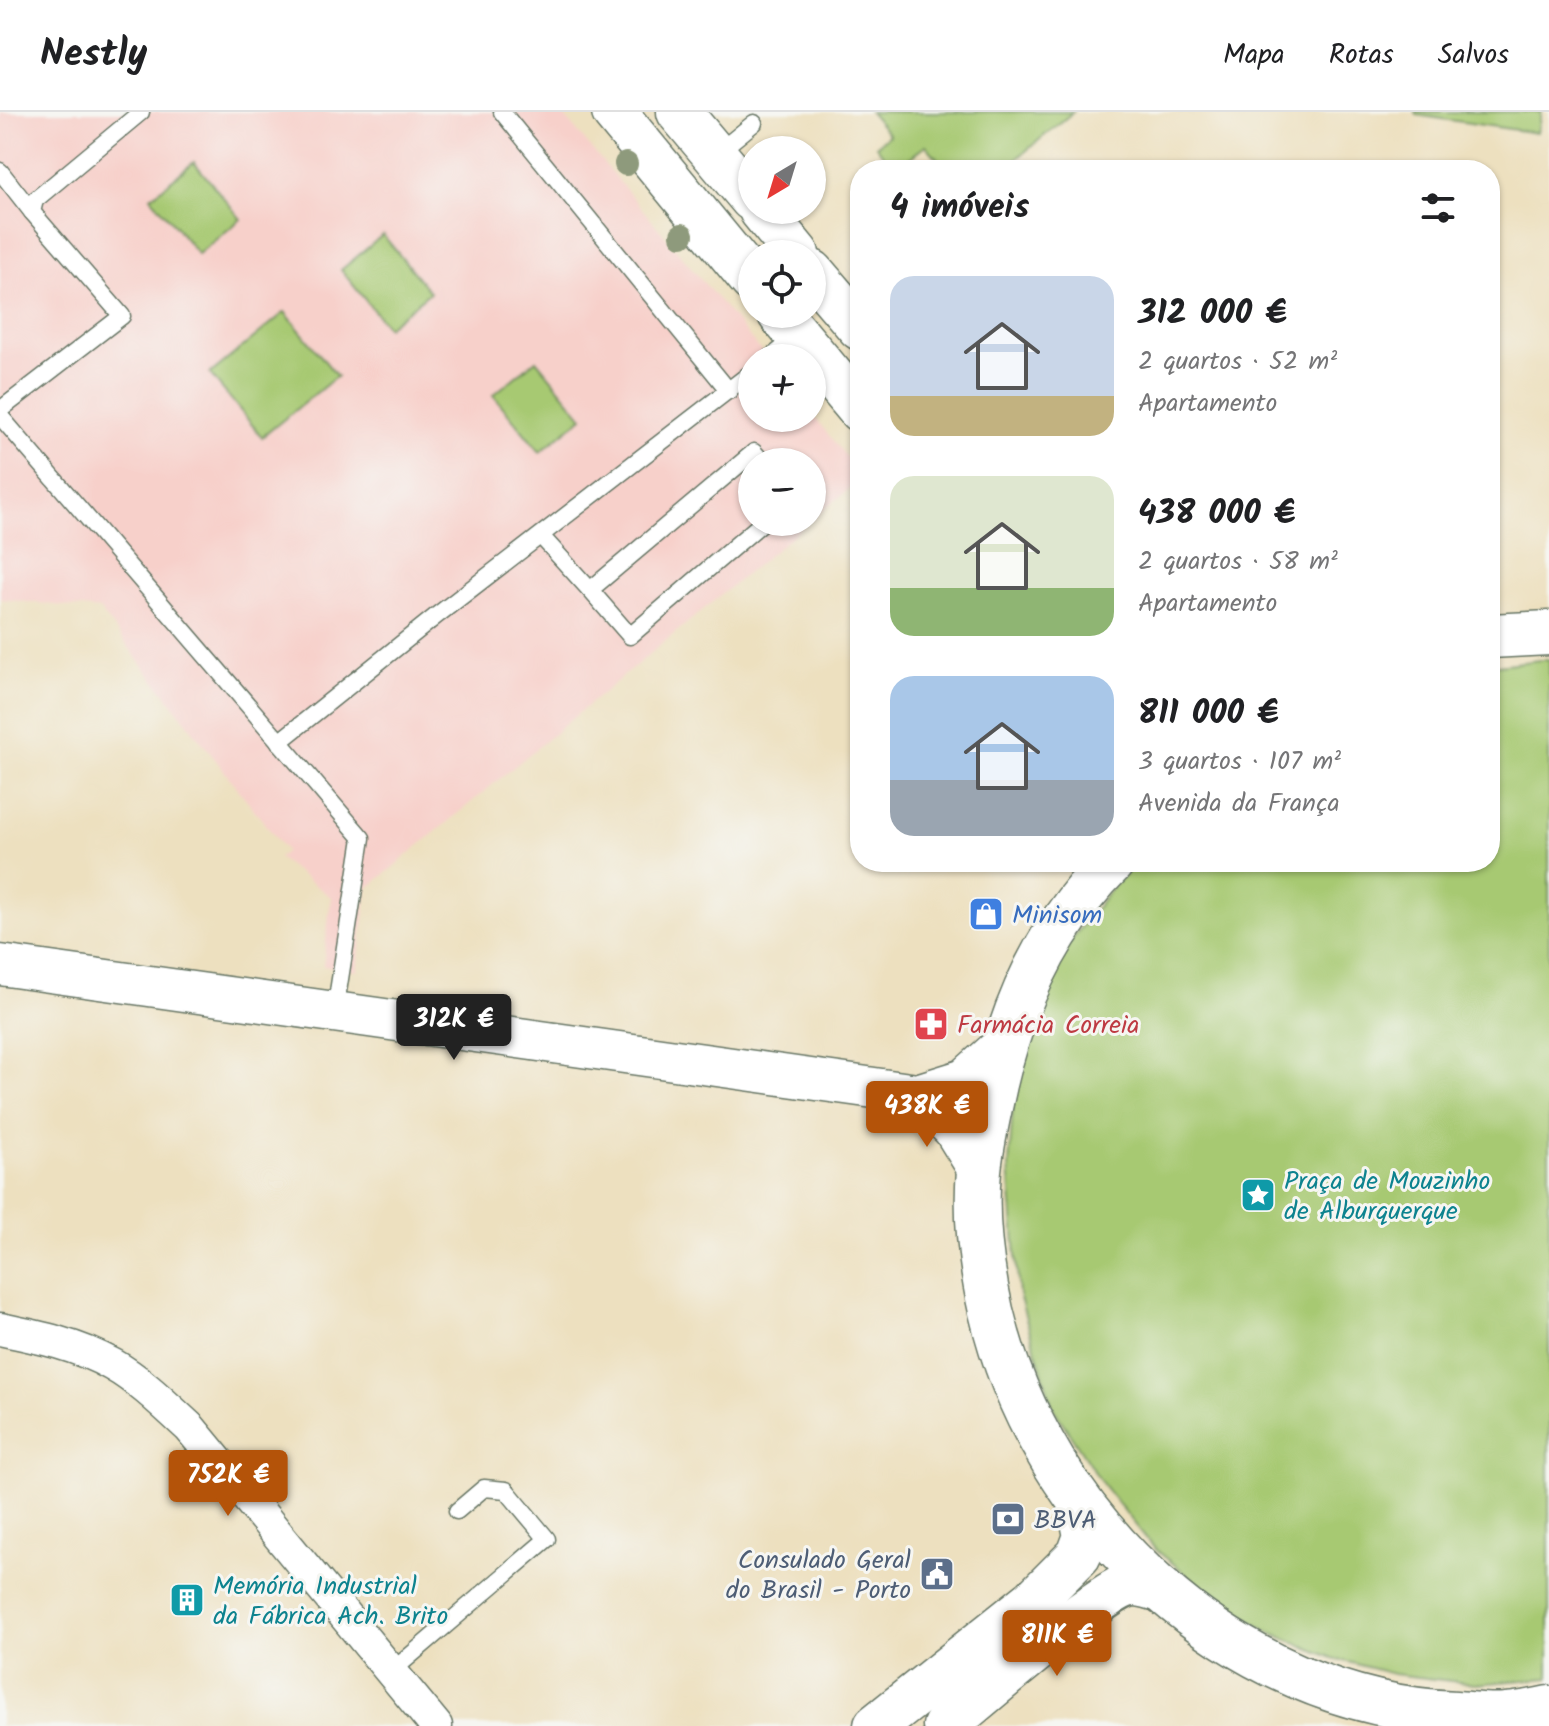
<!DOCTYPE html>
<html lang="pt">
<meta charset="utf-8">
<style>
:root{--surface:#fff;--page:#f2f2f2;--text:#202124;--muted:#757577;--line:#e0e0e0;--accent:#b45309}
body{margin:0;font-family:Kalam,sans-serif;background:var(--page);color:var(--text);height:100vh;display:flex;flex-direction:column;font-size:30px;white-space:nowrap}
*{box-sizing:border-box;margin:0}
p{font-size:26px;color:var(--muted)}
.icon{flex:none;width:44px;height:44px;fill:none;stroke:currentColor;stroke-width:2;stroke-linecap:round;stroke-linejoin:round}
.map{position:relative;flex:1;overflow:hidden}
.panel{position:absolute;left:850px;top:48px;width:650px;height:712px;display:flex;flex-direction:column;background:var(--surface);border-radius:32px;box-shadow:0 2px 6px #0004}
.panel>*{flex:none}
.needle{width:52px;rotate:218deg}
.tools{position:absolute;left:738px;top:24px;display:grid;gap:16px}
.tools a{display:grid;place-items:center;width:88px;height:88px;border-radius:50%;background:var(--surface);box-shadow:0 2px 6px #0004;font-size:40px}
.price{position:absolute;translate:-50% -68px;padding:0 18px;border-radius:8px;background:var(--accent);color:#fff;font-size:26px;line-height:52px;filter:drop-shadow(0 2px 4px #0008)}
.price::after{content:'';position:absolute;left:50%;top:48px;width:24px;height:18px;margin-left:-12px;background:inherit;clip-path:polygon(0 0,100% 0,50% 100%)}
.price.current{background:#222;color:#fff}
ul{padding:0;list-style:none}
li{display:flex;align-items:center;gap:24px;height:200px;padding:0 40px}
li span{display:grid;place-items:center;flex:none;width:224px;height:160px;border-radius:24px;color:#555}
li>.icon{margin-inline-start:auto}
span .icon{width:96px;height:96px;fill:#fffc;stroke-width:1}
li b{font-size:34px}
h2{display:flex;justify-content:space-between;align-items:center;height:96px;padding:0 40px;font-size:34px}
header{display:flex;align-items:center;gap:48px;box-sizing:border-box;height:112px;padding:0 40px;background:var(--surface);border-bottom:2px solid var(--line)}
header strong{font-size:38px}
nav{display:flex;gap:44px;margin-inline-start:auto;font-size:28px}
.map>svg:first-child{display:block}
.built{fill:#f7d0ca}
.green{fill:#a7c972;stroke:#638353;stroke-width:2}
.lines{fill:none;stroke-linecap:round;stroke-linejoin:round}
.service-casing{stroke:#677665;stroke-width:19}
.minor-casing{stroke:#677665;stroke-width:35}
.tertiary-casing{stroke:#677665;stroke-width:43}
.secondary-casing{stroke:#677665;stroke-width:47}
.primary-casing{stroke:#677665;stroke-width:47}
.service{stroke:#fff;stroke-width:16}
.minor{stroke:#fff;stroke-width:32}
.tertiary{stroke:#fff;stroke-width:40}
.secondary{stroke:#fff;stroke-width:44}
.primary{stroke:#fff;stroke-width:44}
.tree{fill:#8e9a7b}
.labels{text-anchor:middle;stroke-width:6;stroke-linejoin:round;paint-order:stroke}
.shop-label{font-size:26px;fill:#366cbe;stroke:#f6f6f2;text-anchor:start}
.health-label{font-size:26px;fill:#be3a42;stroke:#f6f6f2;text-anchor:start}
.culture-label{font-size:26px;fill:#0d838f;stroke:#f6f6f2;text-anchor:start}
.service-label{font-size:26px;fill:#4e5e75;stroke:#f6f6f2;text-anchor:start}
</style>
<header>
<strong>Nestly</strong>
<nav><a>Mapa</a><a>Rotas</a><a>Salvos</a></nav>
</header>
<div class="map">
<svg width="1549" height="1614" viewBox="0 0 1549 1614">
<rect width="100%" height="100%" fill="#f6f6f2"/>
<filter id="ink" filterUnits="userSpaceOnUse"><feTurbulence type="fractalNoise" baseFrequency=".0125" numOctaves="2"/><feDisplacementMap in="SourceGraphic" scale="16" xChannelSelector="R" yChannelSelector="G"/><feConvolveMatrix kernelMatrix="1 2 1 2 8 2 1 2 1" color-interpolation-filters="sRGB"/></filter>
<filter id="wash" filterUnits="userSpaceOnUse"><feTurbulence type="fractalNoise" baseFrequency=".006" numOctaves="4" result="noise"/><feDisplacementMap in="SourceGraphic" scale="32" xChannelSelector="R" yChannelSelector="G"/><feGaussianBlur stdDeviation="1.8" result="paint"/><feColorMatrix in="noise" values="0 0 0 0 0 0 0 0 0 0 0 0 0 0 0 0 0 1.4 0 .05"/><feComposite in="paint" operator="in"/></filter>
<g filter="url(#wash)">
<rect width="100%" height="100%" fill="#ede0bf"/>
<path class="built" d="M0,0H561L767,246H752V306H812V302L860,362V368L812,408V350H752V410H809L368,776L357,859L323,854L331,785L278,746L286,739L100,498L0,487Z"/>
<g class="green">
<path d="M870,0H1073L1003,58H947L926,33L895,58L876,34L889,23Z"/>
<path d="M1415,0H1541L1537,21L1416,3Z"/>
<path d="M194,50L241,107L198,142L151,85Z"/>
<path d="M383,123L430,180L387,215L341,158Z"/>
<path d="M285,200L337,264L262,325L210,262Z"/>
<path d="M536,248L583,305L540,340L493,283Z"/>
<path d="M1540,548H1549V1566L1476,1572L1393,1562L1333,1546L1267,1519L1211,1482L1155,1437L1104,1374L1053,1296L1019,1183L1009,1054L1013,993L1026,887L1109,779L1137,750H1490V554Z"/>
</g>
</g>
<g filter="url(#ink)">
<g class="lines">
<g class="service-casing">
<g id="service">
<path d="M502,0L729,279"/>
<path d="M716,42L754,11"/>
<path d="M0,59L32,100"/>
<path d="M770,246L797,225"/>
<path d="M0,298L122,204L32,100L35,88L141,0"/>
<path d="M0,304L362,726L335,899"/>
<path d="M763,410L630,524L590,478L754,340L763,350"/>
<path d="M541,424L590,478"/>
<path d="M279,630L436,504L752,260"/>
<path d="M391,1560L547,1427L506,1378L484,1376L457,1399"/>
</g>
</g>
<g class="minor-casing">
<path id="minor" d="M0,1217C39,1225 78,1233 113,1253C141,1269 166,1294 190,1316L436,1614"/>
</g>
<g class="tertiary-casing">
<g id="tertiary">
<path d="M0,853L917,982L965,967L1004,932"/>
<path d="M917,982L953,1017L979,1059"/>
</g>
</g>
<g class="secondary-casing">
<g id="secondary">
<path d="M876,1614L1033,1489L1079,1443L1086,1424L1079,1390"/>
<path d="M945,1614C973,1591 1107,1474 1132,1472C1142,1471 1153,1476 1162,1478"/>
</g>
</g>
<g class="primary-casing">
<g id="primary">
<path d="M614,0L752,168"/>
<path d="M679,0L752,87"/>
<path d="M761,98L797,142"/>
<path d="M812,160L860,216"/>
<path d="M780,202L860,298"/>
<path d="M1490,524L1549,521"/>
<path d="M1112,750C1051,811 1014,889 995,972C989,1000 982,1029 979,1058C975,1103 981,1155 991,1199C1041,1412 1236,1592 1456,1601C1473,1602 1490,1605 1506,1603C1520,1602 1535,1599 1549,1596"/>
</g>
</g>
<use href="#service" class="service"/>
<use href="#minor" class="minor"/>
<use href="#tertiary" class="tertiary"/>
<use href="#secondary" class="secondary"/>
<use href="#primary" class="primary"/>
</g>
<g class="tree">
<circle cx="626" cy="52" r="12"/>
<circle cx="682" cy="123" r="12"/>
</g>
</g>
<defs>
<g id="shop-square" transform="scale(1.8)"><rect x="-9" y="-9" width="18" height="18" rx="4" fill="#3f7fe0" stroke="#f6f6f2"/><path d="M-5-2.5h2.3a2.7 3.5 0 0 1 5.4 0H5L5.5 6h-11ZM-1.5-2.5h3a1.5 2.3 0 0 0-3 0Z" fill="#fff"/></g>
<g id="pharmacy-square" transform="scale(1.8)"><rect x="-9" y="-9" width="18" height="18" rx="4" fill="#e0444e" stroke="#f6f6f2"/><path d="M-2-6h4v4h4v4h-4v4h-4v-4h-4v-4h4Z" fill="#fff"/></g>
<g id="sight-square" transform="scale(1.8)"><rect x="-9" y="-9" width="18" height="18" rx="4" fill="#0f9aa8" stroke="#f6f6f2"/><path d="M0-6L1.8-2.2L6-1.7L2.9 1.2L3.7 5.4L0 3.3L-3.7 5.4L-2.9 1.2L-6-1.7L-1.8-2.2Z" fill="#fff"/></g>
<g id="bank-square" transform="scale(1.8)"><rect x="-9" y="-9" width="18" height="18" rx="4" fill="#5c6f8a" stroke="#f6f6f2"/><path d="M-6-4H6V4H-6ZM0-2.3a2.3 2.3 0 1 0 0 4.6a2.3 2.3 0 1 0 0-4.6Z" fill="#fff"/></g>
<g id="civic-square" transform="scale(1.8)"><rect x="-9" y="-9" width="18" height="18" rx="4" fill="#5c6f8a" stroke="#f6f6f2"/><path d="M-.6-6.5H3V-4.5H.6V-3L4-1V1h2V6H-6V1h2V-1L-.6-3ZM-1.2 2.5V6h2.4V2.5Z" fill="#fff"/></g>
<g id="building-square" transform="scale(1.8)"><rect x="-9" y="-9" width="18" height="18" rx="4" fill="#0f9aa8" stroke="#f6f6f2"/><path d="M-4-6H4V6H1V3H-1V6H-4ZM-2.5-4.3h1.7v1.8h-1.7ZM.8-4.3h1.7v1.8H.8ZM-2.5-1h1.7V.8h-1.7ZM.8-1h1.7V.8H.8Z" fill="#fff"/></g>
</defs>
<g fill-rule="evenodd">
<use href="#shop-square" x="986" y="802"/>
<use href="#pharmacy-square" x="931" y="912"/>
<use href="#sight-square" x="1258" y="1083"/>
<use href="#bank-square" x="1008" y="1407"/>
<use href="#civic-square" x="937" y="1462"/>
<use href="#building-square" x="187" y="1488"/>
</g>
<g class="labels">
<g class="shop-label">
<text x="1012" y="811">Minisom</text>
</g>
<g class="health-label">
<text x="957" y="921">Farmácia Correia</text>
</g>
<g class="culture-label">
<text x="1284" y="1077">Praça de Mouzinho<tspan x="1284" dy="30">de Alburquerque</tspan></text>
<text x="213" y="1482">Memória Industrial<tspan x="213" dy="30">da Fábrica Ach. Brito</tspan></text>
</g>
<g class="service-label">
<text x="1034" y="1416">BBVA</text>
<text x="911" y="1456" text-anchor="end">Consulado Geral<tspan x="911" dy="30">do Brasil - Porto</tspan></text>
</g>
</g>
</svg>
<div class="tools">
<a><svg class="needle" viewBox="-14 -14 28 28"><path d="M0-13l5 13h-10z" fill="#e53935"/><path d="M0 13l5-13h-10z" fill="#757577"/></svg></a>
<a><svg class="icon" aria-label="locate" viewBox="0 0 24 24"><circle cx="12" cy="12" r="6"/><path d="M12 2v4M12 18v4M2 12h4M18 12h4"/></svg></a>
<a>+</a>
<a>−</a>
</div>
<b class="price current" style="left:454px;top:950px">312K €</b>
<b class="price" style="left:927px;top:1037px">438K €</b>
<b class="price" style="left:228px;top:1406px">752K €</b>
<b class="price" style="left:1057px;top:1566px">811K €</b>
<section class="panel">
<h2>4 imóveis<svg class="icon" aria-label="filters" viewBox="0 0 24 24"><path d="M4 7h16M4 17h16"/><circle cx="9" cy="7" r="2"/><circle cx="15" cy="17" r="2"/></svg></h2>
<ul>
<li><span style="background:linear-gradient(#c9d6e8 75%,#c2b280 0)"><svg class="icon" aria-label="home" viewBox="0 0 24 24"><path d="M3 11l9-7 9 7M6 9v11h12V9"/></svg></span><div><b>312 000 €</b><p>2 quartos · 52 m²</p><p>Apartamento</p></div></li>
<li><span style="background:linear-gradient(#dfe7d0 70%,#8fb573 0)"><svg class="icon" aria-label="home" viewBox="0 0 24 24"><path d="M3 11l9-7 9 7M6 9v11h12V9"/></svg></span><div><b>438 000 €</b><p>2 quartos · 58 m²</p><p>Apartamento</p></div></li>
<li><span style="background:linear-gradient(#a9c7e8 65%,#9aa5b1 0)"><svg class="icon" aria-label="home" viewBox="0 0 24 24"><path d="M3 11l9-7 9 7M6 9v11h12V9"/></svg></span><div><b>811 000 €</b><p>3 quartos · 107 m²</p><p>Avenida da França</p></div></li>
</ul>
</section>
</div>
